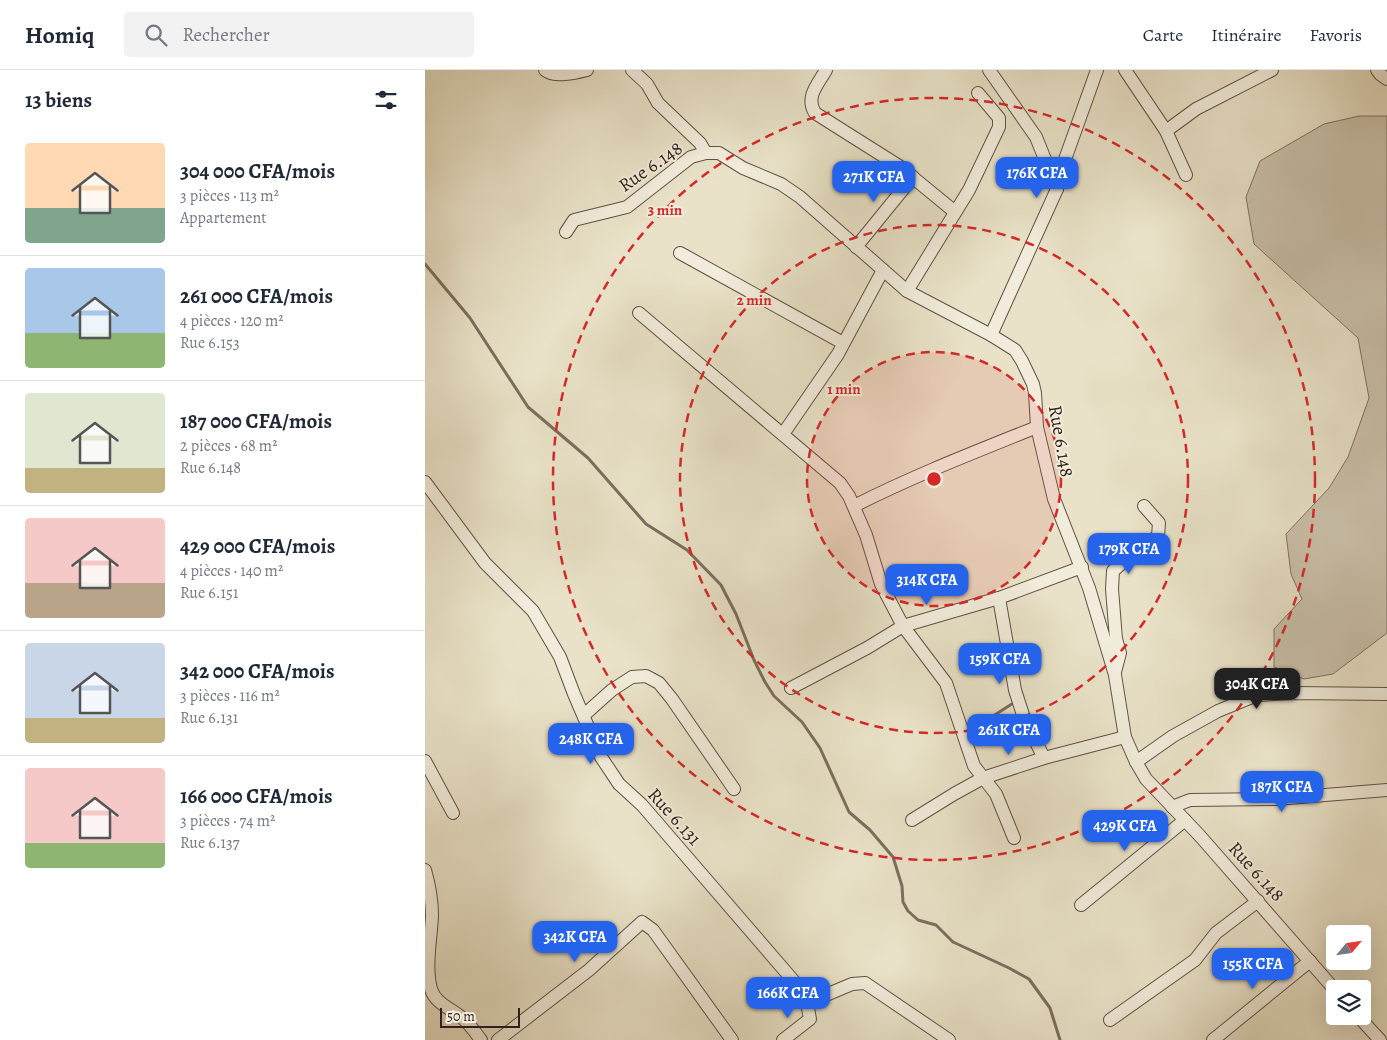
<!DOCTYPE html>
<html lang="fr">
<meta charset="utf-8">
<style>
:root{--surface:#fff;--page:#f2f2f3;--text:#1f2937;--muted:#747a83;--line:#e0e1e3;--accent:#2563eb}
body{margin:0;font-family:Alegreya,serif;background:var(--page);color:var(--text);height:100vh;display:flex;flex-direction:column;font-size:19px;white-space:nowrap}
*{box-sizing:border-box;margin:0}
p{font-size:16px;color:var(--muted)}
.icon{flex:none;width:28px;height:28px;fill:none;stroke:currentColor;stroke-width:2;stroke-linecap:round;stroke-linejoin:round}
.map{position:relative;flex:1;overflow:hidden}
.sheet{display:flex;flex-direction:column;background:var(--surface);width:425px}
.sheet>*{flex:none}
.needle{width:32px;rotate:61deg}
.tools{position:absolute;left:901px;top:855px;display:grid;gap:10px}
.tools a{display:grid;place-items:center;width:45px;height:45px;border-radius:5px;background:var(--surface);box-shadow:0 5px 20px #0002;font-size:25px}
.scale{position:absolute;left:15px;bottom:12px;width:80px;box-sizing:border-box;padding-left:5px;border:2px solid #33221b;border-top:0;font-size:14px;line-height:18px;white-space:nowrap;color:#33221b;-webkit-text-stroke:4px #f1ecdb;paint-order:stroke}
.price{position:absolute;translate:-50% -42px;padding:0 11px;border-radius:10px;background:var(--accent);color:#fff;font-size:16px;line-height:32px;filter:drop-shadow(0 1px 2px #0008)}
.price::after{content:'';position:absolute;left:50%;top:30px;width:15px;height:11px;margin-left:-8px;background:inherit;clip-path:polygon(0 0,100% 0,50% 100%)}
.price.on{background:#222;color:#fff}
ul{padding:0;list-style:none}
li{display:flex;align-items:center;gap:15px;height:125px;padding:0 25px}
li+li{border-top:1px solid var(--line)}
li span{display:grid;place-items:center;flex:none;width:140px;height:100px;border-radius:5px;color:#555}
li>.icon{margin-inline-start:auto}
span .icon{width:60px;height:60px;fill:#fffc;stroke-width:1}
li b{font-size:21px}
h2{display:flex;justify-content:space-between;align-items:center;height:60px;padding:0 25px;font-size:21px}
header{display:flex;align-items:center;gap:30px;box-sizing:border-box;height:70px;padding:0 25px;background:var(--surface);border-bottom:1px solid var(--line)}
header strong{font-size:24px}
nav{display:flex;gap:28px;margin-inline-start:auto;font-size:18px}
.search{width:350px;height:45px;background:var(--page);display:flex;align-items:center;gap:12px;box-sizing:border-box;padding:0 18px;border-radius:5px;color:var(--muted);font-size:19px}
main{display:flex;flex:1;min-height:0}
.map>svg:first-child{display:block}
.green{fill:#cac1ab;stroke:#7e7263}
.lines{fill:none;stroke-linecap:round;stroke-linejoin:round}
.stream{stroke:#7b6e5f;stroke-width:3}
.minor-casing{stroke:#605246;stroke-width:14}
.minor{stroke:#f1ecdb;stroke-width:12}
.ring{fill:none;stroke:#d62828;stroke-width:2.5;stroke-dasharray:9 6}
.labels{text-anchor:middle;stroke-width:4;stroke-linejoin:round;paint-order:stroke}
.street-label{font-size:19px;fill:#33221b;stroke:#f1ecdb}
.centre{fill:#d62828;stroke:#f1ecdb;stroke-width:2.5}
.ring-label{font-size:15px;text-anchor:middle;font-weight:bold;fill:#d62828;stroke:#f1ecdb;stroke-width:4;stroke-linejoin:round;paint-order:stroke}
</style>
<header>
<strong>Homiq</strong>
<div class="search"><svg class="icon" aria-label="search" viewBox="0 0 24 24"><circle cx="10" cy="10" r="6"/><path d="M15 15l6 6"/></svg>Rechercher</div>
<nav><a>Carte</a><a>Itinéraire</a><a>Favoris</a></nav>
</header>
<main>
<section class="sheet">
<h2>13 biens<svg class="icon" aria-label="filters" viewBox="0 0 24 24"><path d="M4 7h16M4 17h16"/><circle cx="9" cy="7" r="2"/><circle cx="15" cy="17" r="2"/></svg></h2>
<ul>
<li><span style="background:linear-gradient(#ffd9b3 65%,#7fa58c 0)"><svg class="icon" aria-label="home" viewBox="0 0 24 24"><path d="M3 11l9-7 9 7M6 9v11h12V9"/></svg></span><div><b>304 000 CFA/mois</b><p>3 pièces · 113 m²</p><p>Appartement</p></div></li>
<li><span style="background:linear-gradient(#a9c7e8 65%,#8fb573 0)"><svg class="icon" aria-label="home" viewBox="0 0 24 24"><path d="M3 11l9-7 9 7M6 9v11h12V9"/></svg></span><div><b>261 000 CFA/mois</b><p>4 pièces · 120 m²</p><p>Rue 6.153</p></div></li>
<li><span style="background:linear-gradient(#dfe7d0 75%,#c2b280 0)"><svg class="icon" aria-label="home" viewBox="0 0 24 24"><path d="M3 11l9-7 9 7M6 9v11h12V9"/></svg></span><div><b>187 000 CFA/mois</b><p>2 pièces · 68 m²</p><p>Rue 6.148</p></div></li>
<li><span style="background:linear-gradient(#f6c9c9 65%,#b9a48a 0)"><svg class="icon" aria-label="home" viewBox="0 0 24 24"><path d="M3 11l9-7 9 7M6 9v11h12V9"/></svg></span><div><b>429 000 CFA/mois</b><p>4 pièces · 140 m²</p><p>Rue 6.151</p></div></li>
<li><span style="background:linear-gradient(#c9d6e8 75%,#c2b280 0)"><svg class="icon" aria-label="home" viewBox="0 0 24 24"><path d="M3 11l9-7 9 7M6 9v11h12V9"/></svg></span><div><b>342 000 CFA/mois</b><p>3 pièces · 116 m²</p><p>Rue 6.131</p></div></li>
<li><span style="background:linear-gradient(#f6c9c9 75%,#8fb573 0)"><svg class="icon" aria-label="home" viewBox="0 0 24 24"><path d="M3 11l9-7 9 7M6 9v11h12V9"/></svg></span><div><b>166 000 CFA/mois</b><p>3 pièces · 74 m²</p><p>Rue 6.137</p></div></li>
</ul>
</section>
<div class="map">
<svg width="962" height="970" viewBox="0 0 962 970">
<rect width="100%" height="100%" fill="#e9e2c8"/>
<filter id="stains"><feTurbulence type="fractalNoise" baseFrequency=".004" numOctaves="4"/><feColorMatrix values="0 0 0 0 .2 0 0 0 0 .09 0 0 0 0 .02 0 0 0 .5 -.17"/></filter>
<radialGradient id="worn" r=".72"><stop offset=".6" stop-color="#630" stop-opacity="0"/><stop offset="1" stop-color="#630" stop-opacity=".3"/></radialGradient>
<path class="green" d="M934,46H962V563L908,604L879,609L849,597V559L877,529L866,504L861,464L904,418L923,387L944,328L933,268L829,174L821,127L835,91L899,54Z"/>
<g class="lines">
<g class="stream">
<path d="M0,194L45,248L103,337L163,388L221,454L262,480L296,515L311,544L329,590L340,612L349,626L377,652L395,678L424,742L445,760L468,787L477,816L478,832L483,841L493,850L511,855L528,872L584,898L604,909L625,938L635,970"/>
<path d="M557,653L590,632"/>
</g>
<g class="minor-casing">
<g id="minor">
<path d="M120,0C130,8 150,3 162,0"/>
<path d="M207,0L222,14L233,33L275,73L281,83"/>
<path d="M401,0C393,14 380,27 390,43L474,96L530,142"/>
<path d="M564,0L611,67L632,119"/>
<path d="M700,0L741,61L761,105"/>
<path d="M952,0L955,4L962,9"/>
<path d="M741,61L771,39L847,0"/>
<path d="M141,162L149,150L202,137L266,87L281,83H294L318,98L356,114L375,127L482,221L566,265L590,280L597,291L608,314L610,323L612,357L629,429L664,518L690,605L700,667L711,692L721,709L775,766L910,920"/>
<path d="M431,177L488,107"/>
<path d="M255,183L418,273"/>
<path d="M482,221L544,120L574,57V48L553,23"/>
<path d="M214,243L415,413L424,426L441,465L456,514L478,556L521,613L549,696L571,724L589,768"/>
<path d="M566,265L632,119L638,95L672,0"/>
<path d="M358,364L413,284L458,200"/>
<path d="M0,412L60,493L108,541L135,587L149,624L176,687L194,714L217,735L373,916L382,933L385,949L358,970"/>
<path d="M429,436C488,406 550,382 612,357"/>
<path d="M574,528L590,620L599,648L619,688"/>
<path d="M690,602L695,583L691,569L687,519L688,501L710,481L733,466L734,453L719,436"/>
<path d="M366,618L442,578L478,556L574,528L657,497"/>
<path d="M159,645L187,620L207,607L221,606L234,613L247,629L309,719"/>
<path d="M0,691L28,743"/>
<path d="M711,692L748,666L793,641L832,625L869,623L962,624"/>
<path d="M747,737L765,730L851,729L962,720"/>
<path d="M487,750L529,724L558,708L619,688L700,667"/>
<path d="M0,800C4,814 7,832 7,846C6,869 0,896 6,919C10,933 25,938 36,947C44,953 50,962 56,970"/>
<path d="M656,835L760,750"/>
<path d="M382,933L427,914L440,913L524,970"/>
<path d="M933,946L955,970"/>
<path d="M685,950L770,890L791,863L833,831"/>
<path d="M73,970L164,900L217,852L228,860L307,970"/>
<path d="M788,970L885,891"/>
</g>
</g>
<use href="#minor" class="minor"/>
</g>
<circle cx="509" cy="409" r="127" fill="#d62828" fill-opacity=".12"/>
<g class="ring">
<circle cx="509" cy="409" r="127"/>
<circle cx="509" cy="409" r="254"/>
<circle cx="509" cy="409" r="381"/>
</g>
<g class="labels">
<g class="street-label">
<text transform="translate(225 96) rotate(-35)" y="7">Rue 6.148</text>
<text transform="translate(637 371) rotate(80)" y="7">Rue 6.148</text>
<text transform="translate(250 746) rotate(48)" y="7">Rue 6.131</text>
<text transform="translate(832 801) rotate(48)" y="7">Rue 6.148</text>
</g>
</g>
<circle cx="509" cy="409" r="8" class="centre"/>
<g class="ring-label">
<text x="240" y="145">3 min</text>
<text x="329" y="235">2 min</text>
<text x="419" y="324">1 min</text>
</g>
<rect width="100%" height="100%" filter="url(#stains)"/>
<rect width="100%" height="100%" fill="url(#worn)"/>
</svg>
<div class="tools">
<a><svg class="needle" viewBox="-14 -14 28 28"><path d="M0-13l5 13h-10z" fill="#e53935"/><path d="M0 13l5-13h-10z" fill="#747a83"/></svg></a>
<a><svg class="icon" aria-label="layers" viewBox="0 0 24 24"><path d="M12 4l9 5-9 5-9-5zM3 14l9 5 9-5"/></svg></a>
</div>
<div class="scale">50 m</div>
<b class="price" style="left:612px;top:129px">176K CFA</b>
<b class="price" style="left:449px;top:133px">271K CFA</b>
<b class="price" style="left:704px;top:505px">179K CFA</b>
<b class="price" style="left:502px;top:536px">314K CFA</b>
<b class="price" style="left:575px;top:615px">159K CFA</b>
<b class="price on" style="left:832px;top:640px">304K CFA</b>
<b class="price" style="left:584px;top:686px">261K CFA</b>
<b class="price" style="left:166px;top:695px">248K CFA</b>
<b class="price" style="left:857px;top:743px">187K CFA</b>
<b class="price" style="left:700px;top:782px">429K CFA</b>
<b class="price" style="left:150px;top:893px">342K CFA</b>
<b class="price" style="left:828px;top:920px">155K CFA</b>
<b class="price" style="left:363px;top:949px">166K CFA</b>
</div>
</main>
